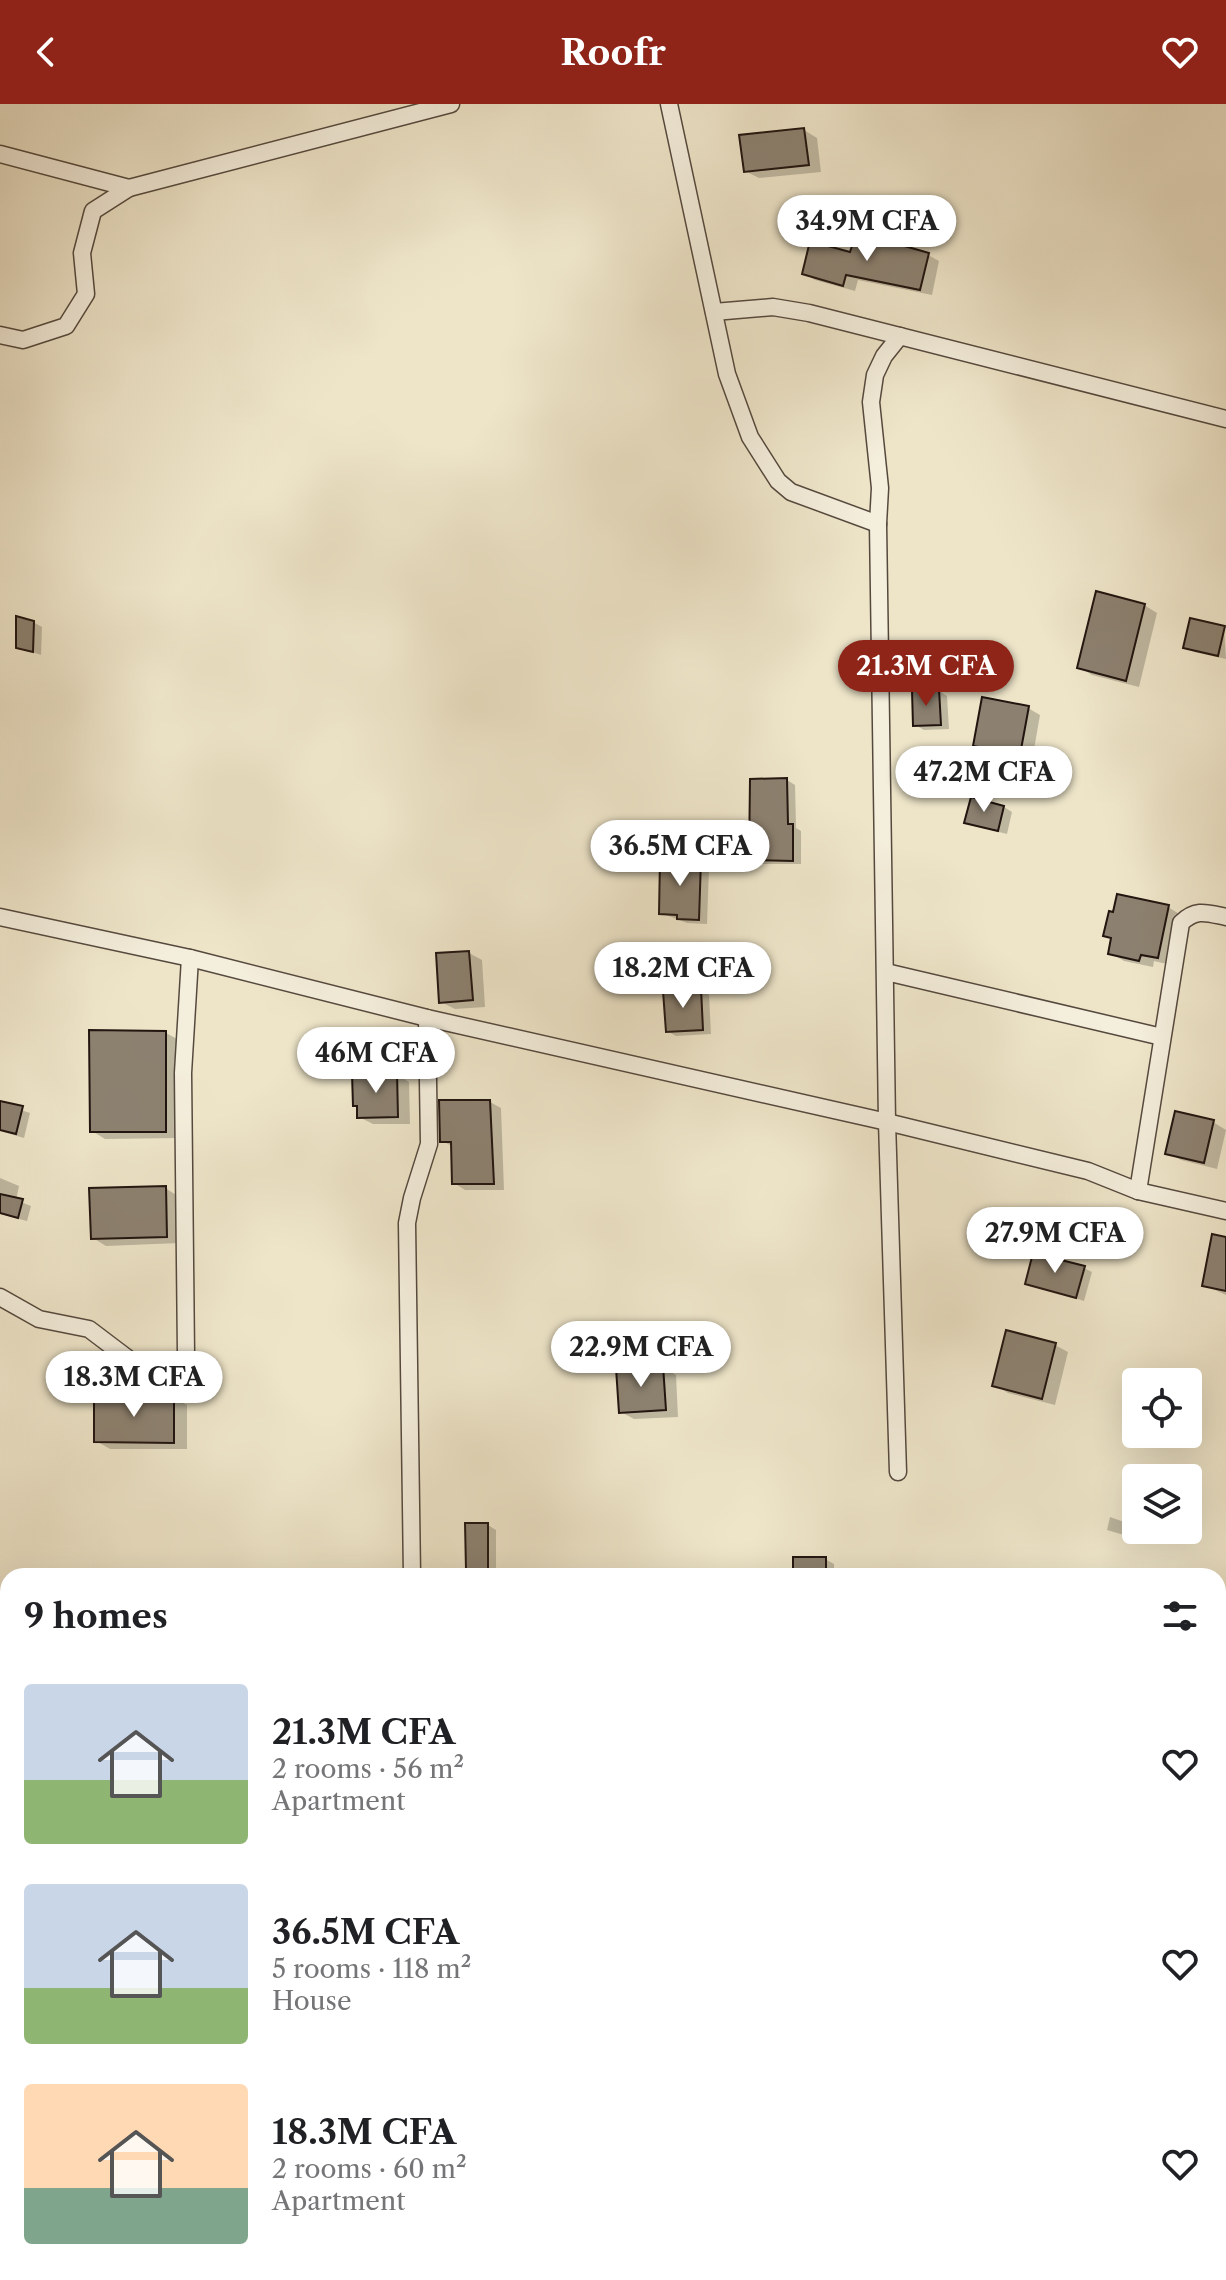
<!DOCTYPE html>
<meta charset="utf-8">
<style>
:root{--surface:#fff;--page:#f6f6f6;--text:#202124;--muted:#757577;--accent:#8f2418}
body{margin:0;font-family:"Libre Caslon Text",serif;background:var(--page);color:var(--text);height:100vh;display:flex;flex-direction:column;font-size:30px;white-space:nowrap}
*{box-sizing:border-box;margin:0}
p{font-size:26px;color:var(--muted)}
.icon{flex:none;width:44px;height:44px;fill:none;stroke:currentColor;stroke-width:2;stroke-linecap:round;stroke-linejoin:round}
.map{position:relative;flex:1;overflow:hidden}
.side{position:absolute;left:0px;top:1464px;width:1226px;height:712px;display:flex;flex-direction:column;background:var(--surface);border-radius:24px 24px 0 0;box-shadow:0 8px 32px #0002}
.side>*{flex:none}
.buttons{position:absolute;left:1122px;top:1264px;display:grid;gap:16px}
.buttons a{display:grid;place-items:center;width:80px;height:80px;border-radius:8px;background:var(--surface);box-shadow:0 8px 32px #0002;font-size:40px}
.price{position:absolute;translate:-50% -68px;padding:0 18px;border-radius:28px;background:#fff;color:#222;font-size:26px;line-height:52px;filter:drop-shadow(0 2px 4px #0008)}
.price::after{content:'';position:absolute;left:50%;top:48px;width:24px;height:18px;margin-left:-12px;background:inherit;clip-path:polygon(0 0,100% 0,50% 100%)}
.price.on{background:var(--accent);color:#fff}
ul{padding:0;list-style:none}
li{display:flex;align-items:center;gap:24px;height:200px;padding:0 24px}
li span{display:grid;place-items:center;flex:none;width:224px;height:160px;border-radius:8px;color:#555}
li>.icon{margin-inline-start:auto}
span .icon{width:96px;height:96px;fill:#fffc;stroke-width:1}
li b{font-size:34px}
h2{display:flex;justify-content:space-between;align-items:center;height:96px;padding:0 24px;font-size:34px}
header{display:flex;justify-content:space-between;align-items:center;height:104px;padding:0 24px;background:var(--accent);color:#fff;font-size:36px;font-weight:700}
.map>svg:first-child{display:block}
.shadow{fill:#0003}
.building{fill:#8c8170;stroke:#221510;stroke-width:2}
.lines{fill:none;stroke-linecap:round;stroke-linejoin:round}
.street-casing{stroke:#55493e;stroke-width:19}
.street{stroke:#f4eedc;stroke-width:16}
</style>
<header><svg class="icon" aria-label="back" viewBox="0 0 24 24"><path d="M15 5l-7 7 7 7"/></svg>Roofr<svg class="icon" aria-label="heart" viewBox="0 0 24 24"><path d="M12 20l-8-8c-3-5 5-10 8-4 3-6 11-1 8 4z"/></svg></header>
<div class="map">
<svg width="1226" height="2176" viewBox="0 0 1226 2176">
<rect width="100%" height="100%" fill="#eee5c9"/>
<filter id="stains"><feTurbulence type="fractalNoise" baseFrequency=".0025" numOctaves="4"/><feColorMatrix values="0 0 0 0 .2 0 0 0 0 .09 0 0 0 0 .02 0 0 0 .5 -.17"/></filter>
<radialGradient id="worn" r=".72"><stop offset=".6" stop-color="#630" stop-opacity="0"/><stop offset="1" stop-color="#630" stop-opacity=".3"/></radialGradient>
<g class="shadow">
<path d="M804,26L817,34L821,68L759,74L745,67Z"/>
<path d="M851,151H928L939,157L932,191L858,176L855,187L815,176L804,169Z"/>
<path d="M1144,501L1157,509L1139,583L1092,571L1079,563Z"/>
<path d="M33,518L42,523L41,551L18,543Z"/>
<path d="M1224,524L1226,555L1194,548L1186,543Z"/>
<path d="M939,587L947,592L949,625L924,626L915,621Z"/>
<path d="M1028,604L1040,611L1032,657L1040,662L1037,676L1004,668L992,661L995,649L976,641Z"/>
<path d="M787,676L795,681L796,724L801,727V760H760L751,755Z"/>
<path d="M972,695L1004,703L1012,708L1007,730L975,722L967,718Z"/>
<path d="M701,758L709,763L707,820L687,819L661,809Z"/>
<path d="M1168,803L1181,811L1171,861L1154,857L1153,863L1124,857L1110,849L1113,836L1106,831Z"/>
<path d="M469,849L482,856L485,903L455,905L441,898Z"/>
<path d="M701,886L709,891L711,930L676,932L667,927Z"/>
<path d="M166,929L179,936V1034L105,1035L92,1027Z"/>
<path d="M396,970L409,978L410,1020H373L359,1013Z"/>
<path d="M490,998L501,1004L504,1086H465L454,1079V1043L442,1037Z"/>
<path d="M0,999L30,1009L24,1034L0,1027Z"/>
<path d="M1213,1018L1226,1026L1217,1065L1181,1056L1168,1049Z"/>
<path d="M0,1074L19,1082L16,1096L31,1102L27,1117L0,1110Z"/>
<path d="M165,1084L178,1092L180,1139L106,1142L93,1134Z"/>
<path d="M1226,1135V1191L1204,1181Z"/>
<path d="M1084,1164L1092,1168L1084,1197L1027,1179Z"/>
<path d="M1055,1241L1068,1248L1055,1301L1008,1289L995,1281Z"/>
<path d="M662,1263L676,1271L678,1313L634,1315L621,1308Z"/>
<path d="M174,1294L187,1301V1345H110L96,1337Z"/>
<path d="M1110,1413L1127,1419L1124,1431L1107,1426Z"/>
<path d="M488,1421L496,1426V1469H476L468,1464Z"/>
<path d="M825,1455L834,1460V1472H743L742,1470L795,1466Z"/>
<path d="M1226,1651V1695L1218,1691V1668L1221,1669Z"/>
</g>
<g class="building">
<path d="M804,24L809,61L744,68L739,31Z"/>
<path d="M855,133L886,141L887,137L929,149L920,186L846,171L843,182L802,170L810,137L850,148Z"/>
<path d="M1096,487L1145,500L1126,577L1077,564Z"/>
<path d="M16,512L34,517L33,548L16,544Z"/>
<path d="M1190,514L1225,522L1218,552L1183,544Z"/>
<path d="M939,585L941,621L913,622L912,586Z"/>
<path d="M982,593L1029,602L1020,651L1029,653L1025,671L990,662L994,646L973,642Z"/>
<path d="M787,674L788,720H793V757L749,756L750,675Z"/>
<path d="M971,693L1004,702L998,727L964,719Z"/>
<path d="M660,755L701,756L699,816L677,815V811L659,810Z"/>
<path d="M1117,790L1169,801L1158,854L1141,851L1139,857L1108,850L1111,834L1103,832L1109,807L1113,808Z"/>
<path d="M469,847L473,896L439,899L436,849Z"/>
<path d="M701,884L703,926L666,928L663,887Z"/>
<path d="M89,926L166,927V1028H90Z"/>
<path d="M397,968L398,1013L357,1014V1002H353L352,969Z"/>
<path d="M439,996H490L494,1080H452L451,1038H440Z"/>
<path d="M0,997L23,1002L16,1030L0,1026Z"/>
<path d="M1175,1007L1214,1016L1204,1059L1165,1050Z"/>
<path d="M166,1082L167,1133L91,1135L89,1084Z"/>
<path d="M0,1090L23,1095L18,1114L0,1109Z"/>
<path d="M1212,1130L1226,1133V1187L1202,1182Z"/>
<path d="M1033,1149L1085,1162L1076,1194L1025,1180Z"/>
<path d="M1006,1226L1056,1239L1042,1295L992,1282Z"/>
<path d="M663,1261L666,1306L619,1309L616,1264Z"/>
<path d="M94,1291L174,1292V1339L94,1338Z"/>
<path d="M465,1419H488V1466H466Z"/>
<rect x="793" y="1453" width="33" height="19"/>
</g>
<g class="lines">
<g class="street-casing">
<g id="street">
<path d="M669,0L727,270L750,333L778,377L791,388L878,420"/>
<path d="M0,50L129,84"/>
<path d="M714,208L773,203L809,209L1226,315"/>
<path d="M0,231L23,236L66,222L86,190L82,149L93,107L129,84L451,0"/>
<path d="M0,813L190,854L427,914L887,1018L1088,1067L1138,1087L1226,1107"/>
<path d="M886,868L1162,933"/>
<path d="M1138,1087L1181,819C1196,804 1207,809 1226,813"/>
<path d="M0,1193L39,1215L89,1225L155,1275C174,1278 182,1268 186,1251L183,969L190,854"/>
<path d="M898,1368L887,1018L878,420L880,384L871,298L875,271L884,252L900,232"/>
<path d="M412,1472L407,1119L412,1094L429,1040L427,914"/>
<path d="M1218,1571L1226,1570"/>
<path d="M435,2168V2176"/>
</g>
</g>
<use href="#street" class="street"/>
</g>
<rect width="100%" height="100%" filter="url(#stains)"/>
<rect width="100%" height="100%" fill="url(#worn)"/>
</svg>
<div class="buttons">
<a><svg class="icon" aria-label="locate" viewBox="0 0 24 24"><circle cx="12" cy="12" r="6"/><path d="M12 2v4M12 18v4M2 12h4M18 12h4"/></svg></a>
<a><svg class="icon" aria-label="layers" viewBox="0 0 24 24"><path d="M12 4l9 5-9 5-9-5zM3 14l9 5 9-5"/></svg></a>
</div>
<b class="price" style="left:867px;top:159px">34.9M CFA</b>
<b class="price on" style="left:926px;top:604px">21.3M CFA</b>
<b class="price" style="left:984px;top:710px">47.2M CFA</b>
<b class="price" style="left:680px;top:784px">36.5M CFA</b>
<b class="price" style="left:683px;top:906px">18.2M CFA</b>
<b class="price" style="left:376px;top:991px">46M CFA</b>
<b class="price" style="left:1055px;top:1171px">27.9M CFA</b>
<b class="price" style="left:641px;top:1285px">22.9M CFA</b>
<b class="price" style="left:134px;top:1315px">18.3M CFA</b>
<section class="side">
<h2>9 homes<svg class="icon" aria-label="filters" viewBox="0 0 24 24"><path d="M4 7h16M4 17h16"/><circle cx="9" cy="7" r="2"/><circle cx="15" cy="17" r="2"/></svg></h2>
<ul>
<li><span style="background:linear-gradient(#c9d6e8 60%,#8fb573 0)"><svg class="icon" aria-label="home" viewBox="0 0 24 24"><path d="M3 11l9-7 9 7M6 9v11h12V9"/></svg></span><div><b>21.3M CFA</b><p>2 rooms · 56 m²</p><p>Apartment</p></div><svg class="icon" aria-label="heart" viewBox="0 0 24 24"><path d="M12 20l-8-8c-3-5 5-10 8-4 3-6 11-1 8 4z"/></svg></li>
<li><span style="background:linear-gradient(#c9d6e8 65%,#8fb573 0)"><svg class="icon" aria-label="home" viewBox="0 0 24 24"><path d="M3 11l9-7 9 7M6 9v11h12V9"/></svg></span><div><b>36.5M CFA</b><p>5 rooms · 118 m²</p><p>House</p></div><svg class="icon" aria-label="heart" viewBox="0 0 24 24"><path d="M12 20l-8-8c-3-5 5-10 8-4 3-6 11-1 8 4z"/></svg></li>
<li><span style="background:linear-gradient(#ffd9b3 65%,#7fa58c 0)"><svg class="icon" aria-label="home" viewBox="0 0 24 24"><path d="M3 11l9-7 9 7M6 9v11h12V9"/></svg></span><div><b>18.3M CFA</b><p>2 rooms · 60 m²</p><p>Apartment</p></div><svg class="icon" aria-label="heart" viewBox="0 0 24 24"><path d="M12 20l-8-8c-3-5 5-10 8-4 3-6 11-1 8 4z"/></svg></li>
</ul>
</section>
</div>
